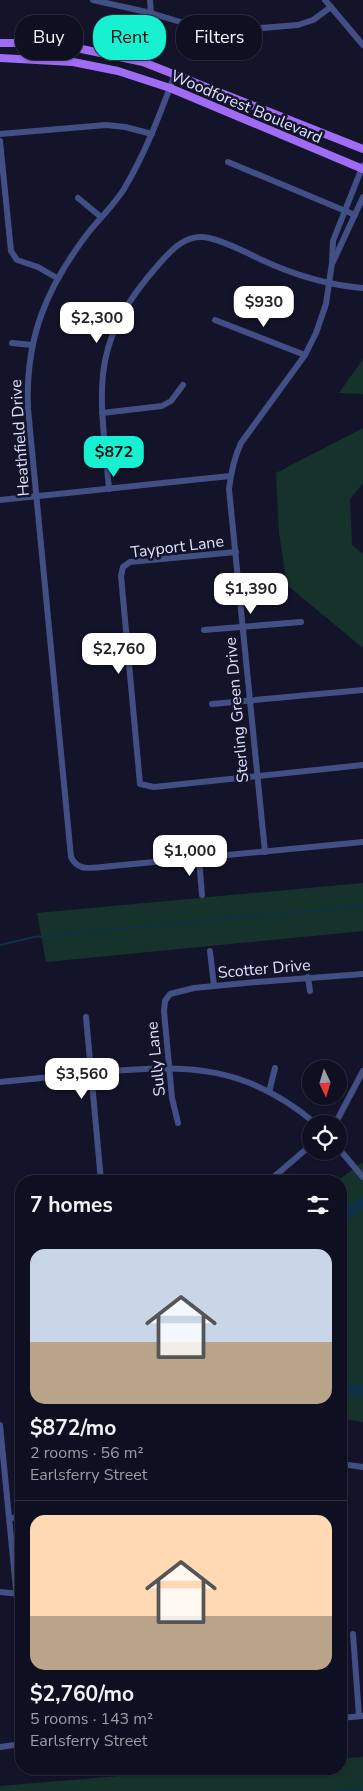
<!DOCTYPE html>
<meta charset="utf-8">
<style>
:root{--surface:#0e0f20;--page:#171829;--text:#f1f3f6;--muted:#9b9ca5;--line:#2e2f3e;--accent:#17f0d1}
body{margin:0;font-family:"Nunito Sans",sans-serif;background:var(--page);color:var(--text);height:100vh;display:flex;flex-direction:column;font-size:19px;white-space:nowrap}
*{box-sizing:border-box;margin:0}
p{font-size:16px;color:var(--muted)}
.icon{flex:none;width:28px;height:28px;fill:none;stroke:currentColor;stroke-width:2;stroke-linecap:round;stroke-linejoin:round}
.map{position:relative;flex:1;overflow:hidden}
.panel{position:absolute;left:15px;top:1175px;width:332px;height:600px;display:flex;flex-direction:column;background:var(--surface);border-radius:20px;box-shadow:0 1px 4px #0004,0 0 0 1px var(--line)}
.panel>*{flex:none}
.banner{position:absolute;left:15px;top:15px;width:334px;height:45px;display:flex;gap:10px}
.needle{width:32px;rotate:176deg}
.tools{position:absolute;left:302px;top:1060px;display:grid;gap:10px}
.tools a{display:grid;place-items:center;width:45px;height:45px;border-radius:50%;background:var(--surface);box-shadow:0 1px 4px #0004,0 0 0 1px var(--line);font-size:25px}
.price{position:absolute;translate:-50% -42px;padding:0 11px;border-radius:10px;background:#fff;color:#222;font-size:16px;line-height:32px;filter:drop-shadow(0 1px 2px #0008)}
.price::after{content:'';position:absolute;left:50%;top:30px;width:15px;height:11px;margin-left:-8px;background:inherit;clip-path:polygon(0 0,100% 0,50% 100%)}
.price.active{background:var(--accent);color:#111}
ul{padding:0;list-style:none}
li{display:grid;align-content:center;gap:10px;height:265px;padding:0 15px}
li+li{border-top:1px solid var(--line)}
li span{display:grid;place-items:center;height:155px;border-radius:15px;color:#555}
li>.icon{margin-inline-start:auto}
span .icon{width:90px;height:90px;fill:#fffc;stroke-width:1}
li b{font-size:21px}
h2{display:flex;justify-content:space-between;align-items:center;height:60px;padding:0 15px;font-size:21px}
.chip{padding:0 18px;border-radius:20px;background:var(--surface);box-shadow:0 1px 4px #0004,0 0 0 1px var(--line);font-size:18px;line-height:45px}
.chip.active{background:var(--accent);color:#111}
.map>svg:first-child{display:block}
.green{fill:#16332b}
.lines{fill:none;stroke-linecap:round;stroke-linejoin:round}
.stream{stroke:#0f3046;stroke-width:2}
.river{stroke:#0f3046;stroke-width:11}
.minor{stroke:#414f85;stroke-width:6}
.major{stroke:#a16cf5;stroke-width:8}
.labels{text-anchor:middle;stroke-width:5;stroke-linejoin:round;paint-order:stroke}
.street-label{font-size:16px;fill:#dde1fd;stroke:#13142a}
</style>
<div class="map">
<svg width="363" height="1791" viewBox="0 0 363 1791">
<rect width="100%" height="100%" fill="#13142a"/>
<g class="green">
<path d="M363,359V394L339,393Z"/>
<path d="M363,428V483L350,499L352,545L363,554V648L287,585L279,533L276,473Z"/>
<path d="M363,883V931L46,962L37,913Z"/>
<path d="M363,1162V1422L341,1419V1181H337Z"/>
<path d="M363,1757V1791H0V1786L203,1769H341V1758Z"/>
</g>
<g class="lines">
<g class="stream">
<path d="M0,945L34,937L363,906"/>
<path d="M336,1791L363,1789"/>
</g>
<g class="river">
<path d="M341,1219L363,1202"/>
<path d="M341,1384L351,1389L363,1391"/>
</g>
<g class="minor">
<path d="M93,0L151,13L213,32L298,25L313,20L331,7"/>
<path d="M150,0L151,13"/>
<path d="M325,0L363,45"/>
<path d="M175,74C160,114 146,152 124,189C114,205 100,218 88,233C46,288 25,339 28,409L71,857C78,871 89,868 102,867L363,842"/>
<path d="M0,134L106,125L125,127L152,134"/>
<path d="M0,141L11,251L17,260L38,267L57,278"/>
<path d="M228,162L355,215"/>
<path d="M78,198L101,217"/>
<path d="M333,262L363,197"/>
<path d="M215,320L305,355"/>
<path d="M12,343L32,345"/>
<path d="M102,413L162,406L171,401L183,385"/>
<path d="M109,489C100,389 87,345 159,264C172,249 187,233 209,238C227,242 245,252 262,260C294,275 328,285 363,288"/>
<path d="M0,500L230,476"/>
<path d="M236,552L130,562L123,567L121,576L140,784L154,787L363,765"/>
<path d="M204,630L301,622"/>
<path d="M212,704L363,690"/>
<path d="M265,852L229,489C231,472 234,458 241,443L305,355L316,333L326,304L332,263L333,241L363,165"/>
<path d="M199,858L202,895"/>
<path d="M210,951L214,986"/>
<path d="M308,977L310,991"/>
<path d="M86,1017L101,1181"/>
<path d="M0,1082C34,1079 68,1075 102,1072C188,1064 247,1065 316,1124"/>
<path d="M269,1092L275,1068"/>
<path d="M178,1123L172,1098L164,1011L165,1001L170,994L194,988L257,982L363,974"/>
<path d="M335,1124L363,1071"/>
<path d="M339,1149L363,1177"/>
<path d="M269,1181L311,1145"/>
<path d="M0,1425L21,1640"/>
<path d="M341,1464L363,1467"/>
<path d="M10,1518L21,1517"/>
<path d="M0,1592L21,1594"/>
<path d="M353,1634L359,1716"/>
<path d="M341,1718L362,1716"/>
<path d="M0,1747L21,1744"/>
</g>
<g class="major">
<path d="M0,43H42L77,48L143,62L363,149"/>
<path d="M0,58L73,62L118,71L170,88L363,169"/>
</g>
</g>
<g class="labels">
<g class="street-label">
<text transform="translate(247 106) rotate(23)" y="6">Woodforest Boulevard</text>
<text transform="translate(19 438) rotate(-94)" y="6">Heathfield Drive</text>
<text transform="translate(177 546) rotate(-7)" y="6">Tayport Lane</text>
<text transform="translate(236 710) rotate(-95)" y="6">Sterling Green Drive</text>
<text transform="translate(264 968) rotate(-5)" y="6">Scotter Drive</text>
<text transform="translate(155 1059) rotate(-96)" y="6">Sully Lane</text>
</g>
</g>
</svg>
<div class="tools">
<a><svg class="needle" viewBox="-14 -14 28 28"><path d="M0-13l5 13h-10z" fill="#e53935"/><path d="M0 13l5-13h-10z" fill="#9b9ca5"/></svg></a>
<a><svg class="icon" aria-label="locate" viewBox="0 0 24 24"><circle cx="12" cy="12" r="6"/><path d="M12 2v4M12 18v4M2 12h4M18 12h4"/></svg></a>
</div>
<b class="price" style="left:264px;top:328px">$930</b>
<b class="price" style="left:97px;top:344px">$2,300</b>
<b class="price active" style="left:114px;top:478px">$872</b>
<b class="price" style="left:251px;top:615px">$1,390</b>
<b class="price" style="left:119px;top:675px">$2,760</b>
<b class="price" style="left:190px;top:877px">$1,000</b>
<b class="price" style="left:82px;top:1100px">$3,560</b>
<div class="banner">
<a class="chip">Buy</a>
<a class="chip active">Rent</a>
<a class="chip">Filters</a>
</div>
<section class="panel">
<h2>7 homes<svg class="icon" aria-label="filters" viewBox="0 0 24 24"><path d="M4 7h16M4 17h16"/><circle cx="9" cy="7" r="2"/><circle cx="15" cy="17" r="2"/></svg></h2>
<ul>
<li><span style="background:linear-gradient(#c9d6e8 60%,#b9a48a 0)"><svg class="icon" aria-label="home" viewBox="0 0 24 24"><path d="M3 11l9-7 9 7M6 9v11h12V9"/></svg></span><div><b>$872/mo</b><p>2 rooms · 56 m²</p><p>Earlsferry Street</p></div></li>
<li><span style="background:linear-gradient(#ffd9b3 65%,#b9a48a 0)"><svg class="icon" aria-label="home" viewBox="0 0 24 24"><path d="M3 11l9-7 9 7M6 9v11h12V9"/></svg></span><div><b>$2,760/mo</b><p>5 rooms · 143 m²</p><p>Earlsferry Street</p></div></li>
</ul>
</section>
</div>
